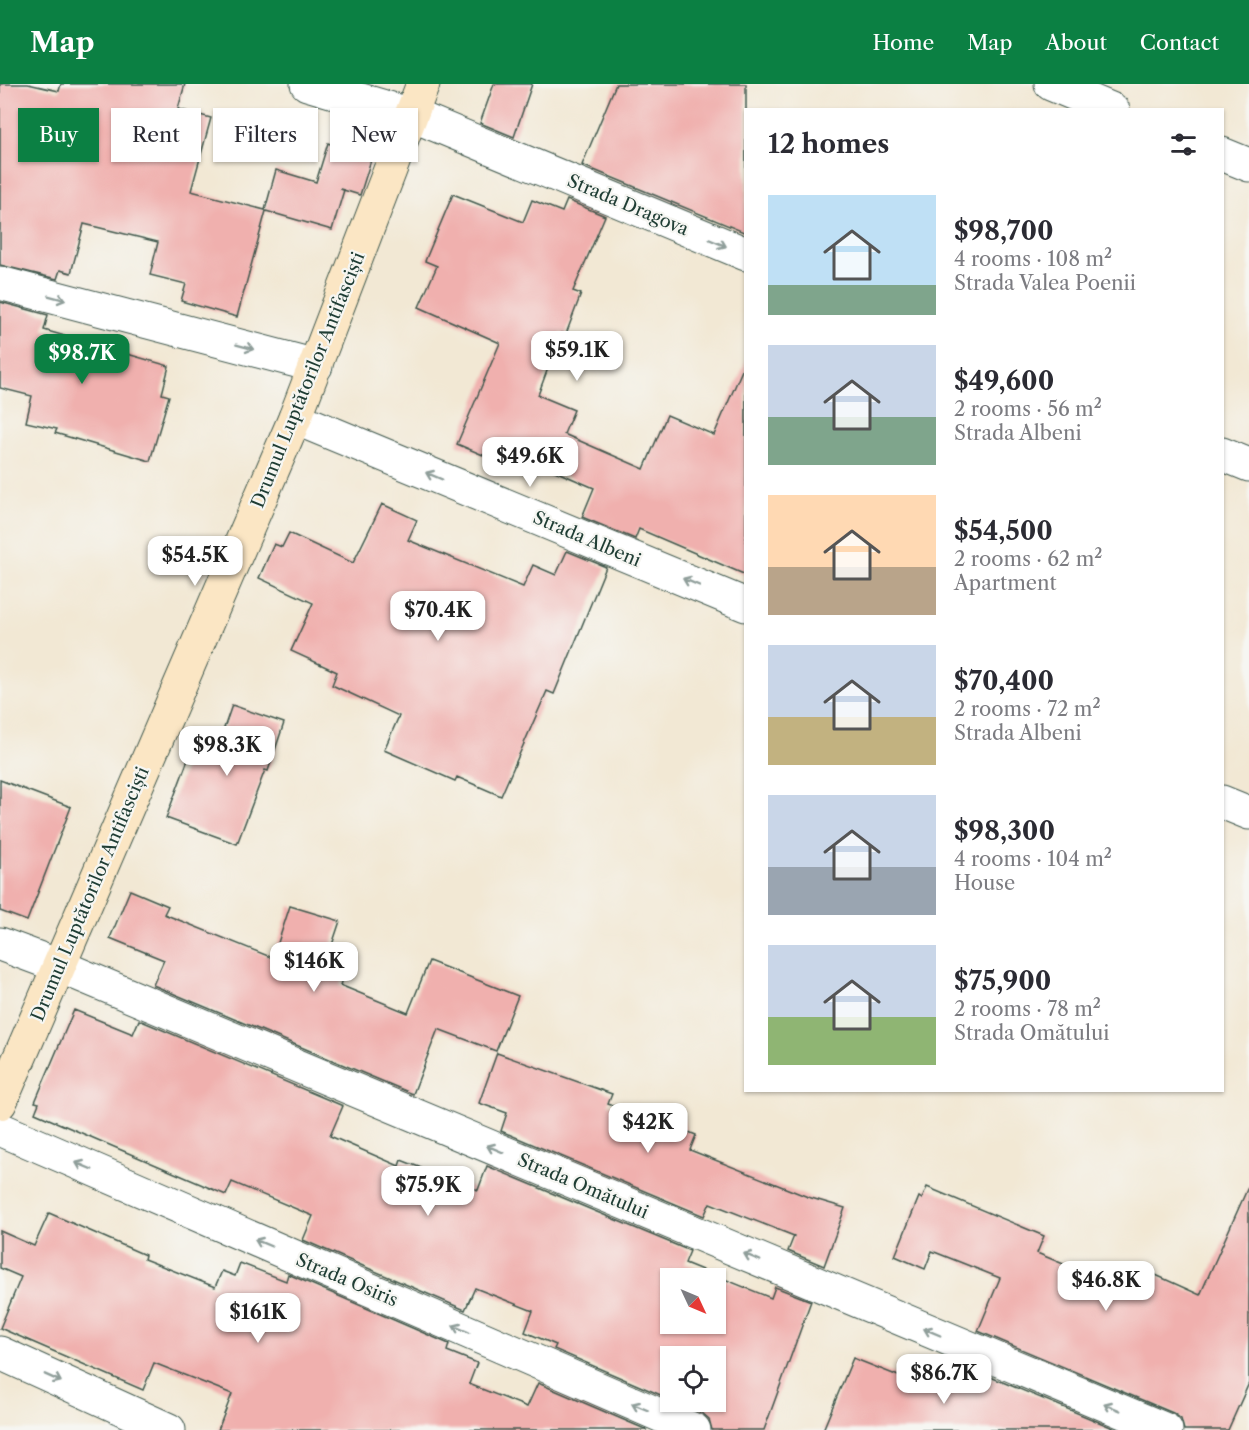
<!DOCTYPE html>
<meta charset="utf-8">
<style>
:root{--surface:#fff;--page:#f2f2f3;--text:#2b2b33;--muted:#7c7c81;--accent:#0b8043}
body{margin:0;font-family:"Libre Caslon Text",serif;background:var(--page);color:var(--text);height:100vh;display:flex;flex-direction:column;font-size:22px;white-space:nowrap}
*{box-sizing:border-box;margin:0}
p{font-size:20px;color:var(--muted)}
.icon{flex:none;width:33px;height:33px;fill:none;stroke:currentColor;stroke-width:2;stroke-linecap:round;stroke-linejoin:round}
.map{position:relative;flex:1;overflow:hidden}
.panel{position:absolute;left:744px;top:24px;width:480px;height:984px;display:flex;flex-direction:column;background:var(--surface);border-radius:0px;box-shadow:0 2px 4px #0004}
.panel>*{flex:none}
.top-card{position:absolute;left:18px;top:24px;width:570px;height:54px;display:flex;gap:12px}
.needle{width:39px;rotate:134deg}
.fabs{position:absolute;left:660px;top:1184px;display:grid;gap:12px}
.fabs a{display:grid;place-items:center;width:66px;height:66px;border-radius:0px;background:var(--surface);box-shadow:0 2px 4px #0004;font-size:30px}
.price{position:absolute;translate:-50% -51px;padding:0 14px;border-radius:12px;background:#fff;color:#222;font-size:20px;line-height:39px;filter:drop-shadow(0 2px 3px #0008)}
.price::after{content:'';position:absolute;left:50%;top:36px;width:18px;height:14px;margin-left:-9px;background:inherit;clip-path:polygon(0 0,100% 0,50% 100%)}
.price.selected{background:var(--accent);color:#fff}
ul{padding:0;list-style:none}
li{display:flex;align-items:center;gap:18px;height:150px;padding:0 24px}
li span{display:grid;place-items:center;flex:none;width:168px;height:120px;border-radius:0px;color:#555}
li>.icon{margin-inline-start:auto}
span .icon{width:72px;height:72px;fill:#fffc;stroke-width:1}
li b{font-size:26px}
h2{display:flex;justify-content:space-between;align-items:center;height:72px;padding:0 24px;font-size:26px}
.pill{padding:0 21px;border-radius:0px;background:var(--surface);box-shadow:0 2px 4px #0004;font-size:21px;line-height:54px}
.pill.selected{background:var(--accent);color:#fff}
header{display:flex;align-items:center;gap:36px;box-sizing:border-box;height:84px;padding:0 30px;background:var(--accent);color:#fff}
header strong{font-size:28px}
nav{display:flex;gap:33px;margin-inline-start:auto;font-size:21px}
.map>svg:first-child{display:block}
.building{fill:#f0b0ae;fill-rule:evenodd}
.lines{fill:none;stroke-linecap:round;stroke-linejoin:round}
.street-casing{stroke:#3f574c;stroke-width:35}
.secondary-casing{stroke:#3f574c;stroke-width:35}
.street{stroke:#fff;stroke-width:33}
.secondary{stroke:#fbe6c4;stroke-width:33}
.oneway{stroke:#8f9e9a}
.labels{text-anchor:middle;stroke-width:4.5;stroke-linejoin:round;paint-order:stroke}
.street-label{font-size:18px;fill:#1f3d34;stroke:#f6f6f2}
</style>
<header>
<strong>Map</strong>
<nav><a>Home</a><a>Map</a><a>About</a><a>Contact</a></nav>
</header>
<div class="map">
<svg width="1249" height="1346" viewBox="0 0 1249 1346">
<rect width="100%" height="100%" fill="#f6f6f2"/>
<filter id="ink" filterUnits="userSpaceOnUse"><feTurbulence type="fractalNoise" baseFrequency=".0167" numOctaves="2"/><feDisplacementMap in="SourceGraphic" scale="12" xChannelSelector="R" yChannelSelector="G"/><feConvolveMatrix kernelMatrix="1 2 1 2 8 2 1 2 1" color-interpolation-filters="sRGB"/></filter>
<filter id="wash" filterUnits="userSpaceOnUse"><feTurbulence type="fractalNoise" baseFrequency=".008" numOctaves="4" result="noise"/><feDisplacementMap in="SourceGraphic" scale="24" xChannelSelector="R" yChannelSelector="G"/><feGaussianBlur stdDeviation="1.35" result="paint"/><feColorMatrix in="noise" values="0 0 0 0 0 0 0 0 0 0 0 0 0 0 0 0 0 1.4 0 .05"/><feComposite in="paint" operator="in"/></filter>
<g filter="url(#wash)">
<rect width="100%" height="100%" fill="#f2e8d4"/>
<g id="blocks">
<g class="building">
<path d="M0,0H28L59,7L61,0H185L178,25L211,34L191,107L265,126L276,86L316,98L328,59L371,76L360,111L340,105L344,106L332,146L266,127L237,233L181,217L186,200L150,191L158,158L84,140L71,189L60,186L57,195L0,181Z"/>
<path d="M494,0H532L514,53L480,39Z"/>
<path d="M616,0H746V149L582,81Z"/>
<path d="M453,110L523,138L532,116L562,128L567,116L605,132L573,207L581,210L566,250L561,249L538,311L574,326L564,350L644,385L667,331L714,351L746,277V491L639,445L635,455L582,433L594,404L495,361L490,374L457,360L500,259L419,223L437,182L425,177Z"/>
<path d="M0,218L48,231L44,246L169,282L162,310L169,312L150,377L55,349L57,345L26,338L32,312L0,304Z"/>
<path d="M382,420L417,436L408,456L523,503L533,481L556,491L567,467L606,483L554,610L547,607L501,712L457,693L455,697L384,666L399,632L332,601L337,588L291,567L313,519L259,494L274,460L282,463L289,449L353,479Z"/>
<path d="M232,621L284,639L268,687L265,686L237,760L166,734L192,665L214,673Z"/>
<path d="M0,696L71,723L27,837L0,827Z"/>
<path d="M130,806L168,822L164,830L273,874L290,822L340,837L324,885L343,893L340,901L408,929L429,877L518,912L496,967L438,945L413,1010L153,901L164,876L110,854Z"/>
<path d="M74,926L133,950L139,936L343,1022L330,1052L399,1082L401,1076L478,1106L487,1082L690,1167L685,1179L771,1214L775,1203L811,1217L764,1346H712L709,1335L702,1329L674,1317H716V1272H670V1315L554,1265L556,1261L525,1248L533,1227L475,1204L465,1226L303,1156L313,1132L232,1098L226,1111L35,1029L39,1019L35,1018ZM670,1194H716V1239H670Z"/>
<path d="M497,969L612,1010L608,1020L658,1037L680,1022L686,1047L696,1051L690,1066L808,1113L845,1124L824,1182L788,1167L794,1152L710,1119L704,1132L501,1047L507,1029L479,1019Z"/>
<path d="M1249,1101V1299L1228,1346H1184L1181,1335L1173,1329L978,1247L1000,1194L932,1167L925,1185L895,1172L919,1113L922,1115L927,1103L1044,1152L1037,1169L1128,1207L1138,1183L1200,1211Z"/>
<path d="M49,1129L145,1171L144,1175L215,1203L222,1187L235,1192L240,1179L286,1197L288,1190L449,1260L447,1267L477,1279L469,1300L527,1323L538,1299L647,1346H218L232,1310L154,1279L143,1306L0,1244L21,1193L0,1184V1147L34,1162Z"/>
<path d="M853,1274L926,1303L931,1290L956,1300L964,1282L1118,1346H823Z"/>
</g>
</g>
</g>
<g filter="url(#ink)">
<use href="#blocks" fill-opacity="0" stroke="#3f574c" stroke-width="1.5"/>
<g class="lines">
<g class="street-casing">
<g id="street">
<path d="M307,0L412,31L746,170"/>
<path d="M1051,0L1113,26"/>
<path d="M1222,70L1249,81"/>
<path d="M0,199L316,282"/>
<path d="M295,334L746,521"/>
<path d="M1222,370L1249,381"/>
<path d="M1222,718L1249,729"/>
<path d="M0,860L59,882L1166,1346"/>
<path d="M0,1045L694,1346"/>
<path d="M0,1269L169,1346"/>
</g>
</g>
<g class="secondary-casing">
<path id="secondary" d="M0,1019L295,334L423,0"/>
</g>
<use href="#street" class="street"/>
<use href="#secondary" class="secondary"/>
</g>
<defs><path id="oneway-shaft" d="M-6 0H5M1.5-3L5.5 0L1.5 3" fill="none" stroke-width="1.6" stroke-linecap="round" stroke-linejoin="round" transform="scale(1.5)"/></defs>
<g class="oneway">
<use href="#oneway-shaft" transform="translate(718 159) rotate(23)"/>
<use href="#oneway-shaft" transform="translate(57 214) rotate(15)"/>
<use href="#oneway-shaft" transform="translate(245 263) rotate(15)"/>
<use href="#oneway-shaft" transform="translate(434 392) rotate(-157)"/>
<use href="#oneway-shaft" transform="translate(691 498) rotate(-157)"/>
<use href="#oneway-shaft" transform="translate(495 1065) rotate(-157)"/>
<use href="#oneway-shaft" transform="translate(84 1082) rotate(-157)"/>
<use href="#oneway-shaft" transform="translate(263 1159) rotate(-157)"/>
<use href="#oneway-shaft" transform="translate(752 1173) rotate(-157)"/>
<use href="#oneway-shaft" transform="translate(461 1245) rotate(-157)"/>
<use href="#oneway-shaft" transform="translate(932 1248) rotate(-157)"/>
<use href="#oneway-shaft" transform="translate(53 1294) rotate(24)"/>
<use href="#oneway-shaft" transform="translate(640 1323) rotate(-157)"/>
<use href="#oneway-shaft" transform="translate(1112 1323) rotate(-157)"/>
</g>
</g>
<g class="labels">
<g class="street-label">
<text transform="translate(628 121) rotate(23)" y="6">Strada Dragova</text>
<text transform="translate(308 296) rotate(-68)" y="6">Drumul Luptătorilor Antifasciști</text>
<text transform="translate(587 455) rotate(23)" y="6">Strada Albeni</text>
<text transform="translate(90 810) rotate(-67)" y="6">Drumul Luptătorilor Antifasciști</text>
<text transform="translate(583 1102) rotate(23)" y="6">Strada Omătului</text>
<text transform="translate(347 1196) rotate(23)" y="6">Strada Osiris</text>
</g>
</g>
</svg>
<div class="fabs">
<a><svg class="needle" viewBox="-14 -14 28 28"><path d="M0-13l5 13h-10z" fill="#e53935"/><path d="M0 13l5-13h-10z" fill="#7c7c81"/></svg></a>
<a><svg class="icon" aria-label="locate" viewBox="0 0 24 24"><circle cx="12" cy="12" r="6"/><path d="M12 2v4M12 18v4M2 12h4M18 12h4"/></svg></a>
</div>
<b class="price" style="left:577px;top:298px">$59.1K</b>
<b class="price selected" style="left:82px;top:301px">$98.7K</b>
<b class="price" style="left:530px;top:404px">$49.6K</b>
<b class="price" style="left:195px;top:503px">$54.5K</b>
<b class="price" style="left:438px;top:558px">$70.4K</b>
<b class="price" style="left:227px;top:693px">$98.3K</b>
<b class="price" style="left:314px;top:909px">$146K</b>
<b class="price" style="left:648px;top:1070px">$42K</b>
<b class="price" style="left:428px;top:1133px">$75.9K</b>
<b class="price" style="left:1106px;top:1228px">$46.8K</b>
<b class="price" style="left:258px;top:1260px">$161K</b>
<b class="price" style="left:944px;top:1321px">$86.7K</b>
<div class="top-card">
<a class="pill selected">Buy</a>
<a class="pill">Rent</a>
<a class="pill">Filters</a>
<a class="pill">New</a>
</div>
<section class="panel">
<h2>12 homes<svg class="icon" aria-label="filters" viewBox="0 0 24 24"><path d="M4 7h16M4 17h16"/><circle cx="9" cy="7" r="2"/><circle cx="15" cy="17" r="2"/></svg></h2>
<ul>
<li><span style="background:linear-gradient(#bfe0f5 75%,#7fa58c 0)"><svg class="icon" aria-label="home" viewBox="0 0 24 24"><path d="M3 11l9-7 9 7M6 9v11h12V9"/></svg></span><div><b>$98,700</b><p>4 rooms · 108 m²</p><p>Strada Valea Poenii</p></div></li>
<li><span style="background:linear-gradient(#c9d6e8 60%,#7fa58c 0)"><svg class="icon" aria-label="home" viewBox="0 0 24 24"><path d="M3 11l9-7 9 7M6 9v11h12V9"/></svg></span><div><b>$49,600</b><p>2 rooms · 56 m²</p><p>Strada Albeni</p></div></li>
<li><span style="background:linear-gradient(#ffd9b3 60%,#b9a48a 0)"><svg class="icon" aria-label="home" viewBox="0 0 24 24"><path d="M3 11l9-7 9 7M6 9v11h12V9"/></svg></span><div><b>$54,500</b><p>2 rooms · 62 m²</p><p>Apartment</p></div></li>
<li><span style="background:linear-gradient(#c9d6e8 60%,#c2b280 0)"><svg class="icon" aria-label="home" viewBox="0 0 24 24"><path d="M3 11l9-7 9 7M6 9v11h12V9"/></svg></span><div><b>$70,400</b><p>2 rooms · 72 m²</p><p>Strada Albeni</p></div></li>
<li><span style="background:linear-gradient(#c9d6e8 60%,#9aa5b1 0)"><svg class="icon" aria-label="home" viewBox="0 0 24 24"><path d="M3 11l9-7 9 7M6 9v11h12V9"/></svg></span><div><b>$98,300</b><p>4 rooms · 104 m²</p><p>House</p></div></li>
<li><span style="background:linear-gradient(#c9d6e8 60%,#8fb573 0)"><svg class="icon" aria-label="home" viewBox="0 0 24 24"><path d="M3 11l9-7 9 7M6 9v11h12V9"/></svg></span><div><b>$75,900</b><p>2 rooms · 78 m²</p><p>Strada Omătului</p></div></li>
</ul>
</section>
</div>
